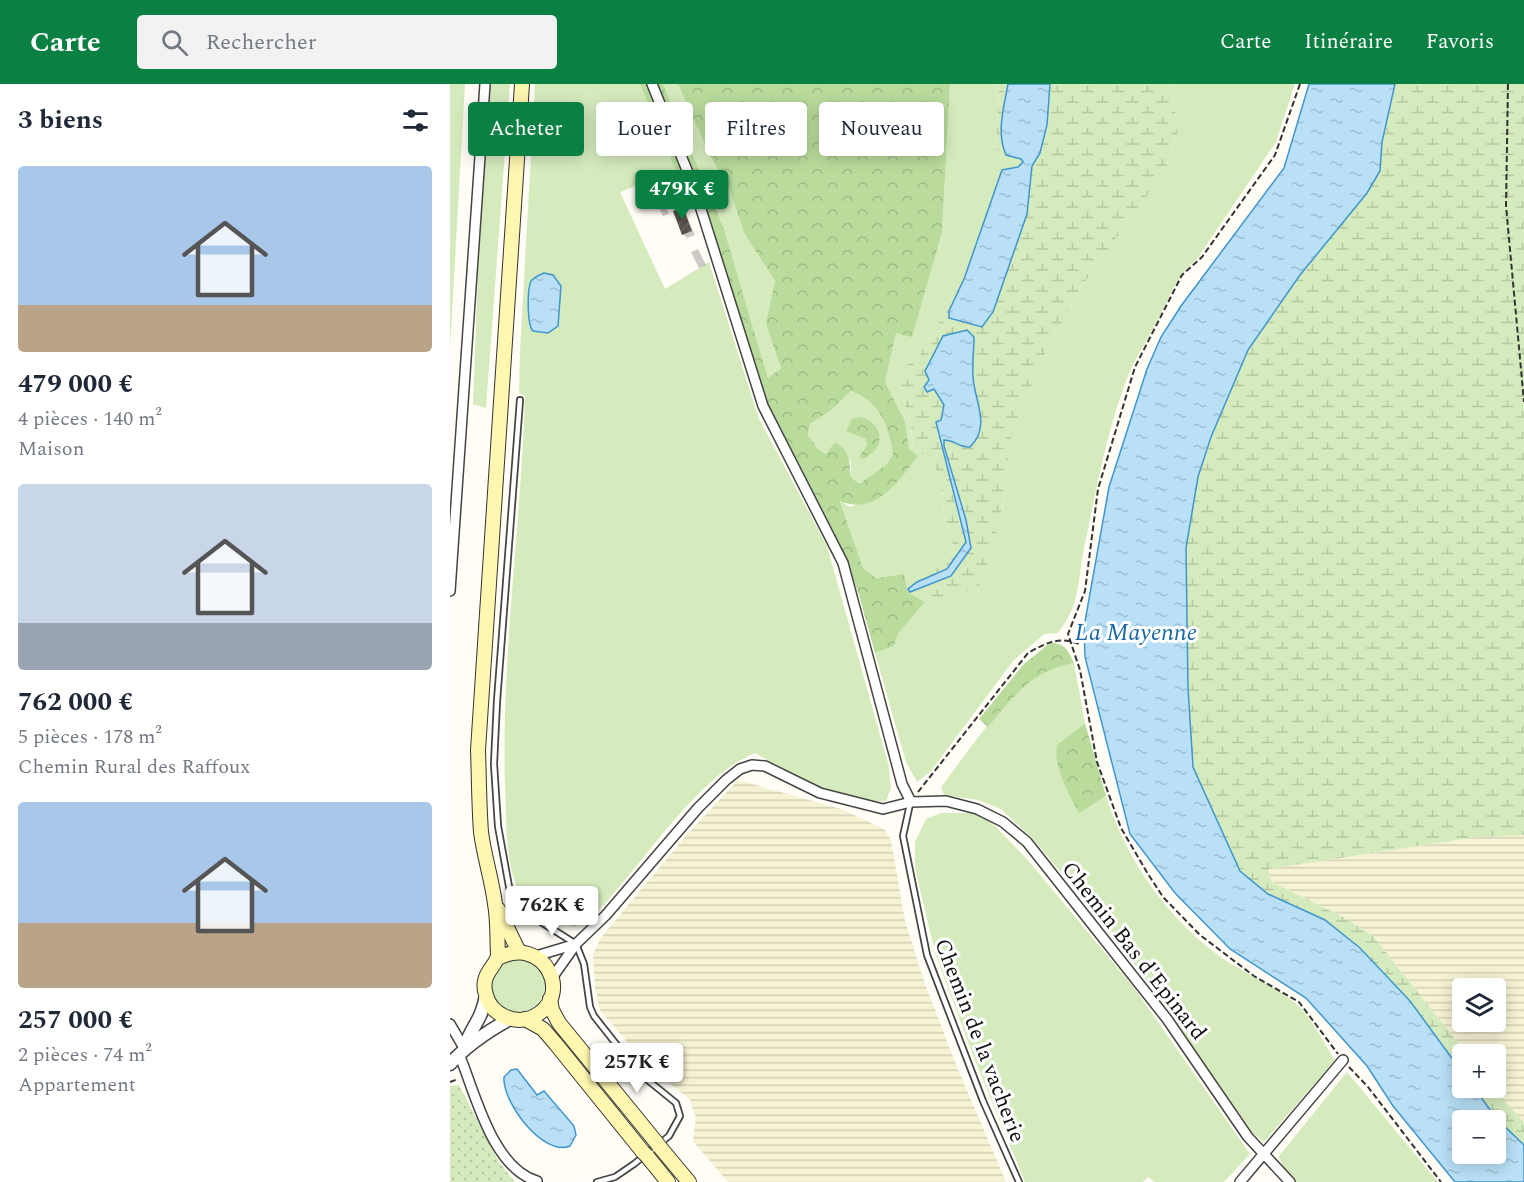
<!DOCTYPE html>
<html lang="fr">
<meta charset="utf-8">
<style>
:root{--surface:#fff;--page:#f2f2f3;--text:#1f2937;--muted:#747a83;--accent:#0b8043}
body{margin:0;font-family:Spectral,serif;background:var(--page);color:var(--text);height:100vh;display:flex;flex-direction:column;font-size:22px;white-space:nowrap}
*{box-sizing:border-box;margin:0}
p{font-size:20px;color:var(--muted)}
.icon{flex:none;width:33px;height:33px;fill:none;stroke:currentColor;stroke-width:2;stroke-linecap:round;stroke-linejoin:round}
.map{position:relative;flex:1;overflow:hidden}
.sheet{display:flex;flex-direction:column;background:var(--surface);width:450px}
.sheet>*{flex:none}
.guide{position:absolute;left:18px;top:18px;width:570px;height:54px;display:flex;gap:12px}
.controls{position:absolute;left:1002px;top:894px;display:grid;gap:12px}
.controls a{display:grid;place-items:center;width:54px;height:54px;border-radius:6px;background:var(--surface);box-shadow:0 3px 15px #0003;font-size:30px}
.price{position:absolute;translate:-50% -51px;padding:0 14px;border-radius:6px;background:#fff;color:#222;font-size:20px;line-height:39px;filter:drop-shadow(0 2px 3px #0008)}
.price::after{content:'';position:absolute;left:50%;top:36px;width:18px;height:14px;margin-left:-9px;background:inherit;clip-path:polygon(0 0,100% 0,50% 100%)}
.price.selected{background:var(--accent);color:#fff}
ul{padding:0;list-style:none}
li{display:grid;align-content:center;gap:12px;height:318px;padding:0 18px}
li span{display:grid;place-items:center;height:186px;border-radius:6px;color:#555}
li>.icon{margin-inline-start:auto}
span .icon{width:108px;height:108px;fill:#fffc;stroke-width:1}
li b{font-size:26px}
h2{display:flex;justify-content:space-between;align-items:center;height:72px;padding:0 18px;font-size:26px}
.tag{padding:0 21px;border-radius:6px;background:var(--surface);box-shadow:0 3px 15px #0003;font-size:21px;line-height:54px}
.tag.selected{background:var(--accent);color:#fff}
header{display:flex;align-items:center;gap:36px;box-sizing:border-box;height:84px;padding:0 30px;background:var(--accent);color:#fff}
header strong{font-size:28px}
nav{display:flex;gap:33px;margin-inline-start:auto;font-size:21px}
.search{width:420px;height:54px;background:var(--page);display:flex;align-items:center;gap:15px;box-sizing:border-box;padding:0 21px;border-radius:6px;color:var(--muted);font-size:22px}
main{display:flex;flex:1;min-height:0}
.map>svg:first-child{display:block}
.farmland{fill:url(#farmland-rules);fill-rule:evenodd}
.grass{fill:#d5ebbd}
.forest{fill:url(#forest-crowns);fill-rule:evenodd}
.wetland{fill:url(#wetland-marsh)}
.park{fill:url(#park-dots)}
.water{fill:url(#water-ripples);stroke:#3f96cf;stroke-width:1.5;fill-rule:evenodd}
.shadow{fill:#0003}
.building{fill:url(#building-hatch)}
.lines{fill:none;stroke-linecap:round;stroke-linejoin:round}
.service-casing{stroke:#444;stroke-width:8}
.minor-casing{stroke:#444;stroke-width:12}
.tertiary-casing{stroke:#444;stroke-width:15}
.secondary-casing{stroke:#333;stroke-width:16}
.path{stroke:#333;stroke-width:2;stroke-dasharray:6 3;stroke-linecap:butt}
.service{stroke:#fff;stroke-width:4.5}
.minor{stroke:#fff;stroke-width:9}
.tertiary{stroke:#fff;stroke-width:12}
.secondary{stroke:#fff6b0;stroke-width:14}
.secondary-bridge-casing{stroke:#333;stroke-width:16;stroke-linecap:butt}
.secondary-bridge{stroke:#fff6b0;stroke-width:14}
.labels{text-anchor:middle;stroke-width:6;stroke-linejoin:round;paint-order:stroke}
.street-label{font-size:22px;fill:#111;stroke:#fff}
.water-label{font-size:24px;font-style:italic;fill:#1768a6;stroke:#fff}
</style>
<header>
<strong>Carte</strong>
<div class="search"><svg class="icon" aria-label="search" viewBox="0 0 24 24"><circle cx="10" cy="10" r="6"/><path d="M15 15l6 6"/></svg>Rechercher</div>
<nav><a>Carte</a><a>Itinéraire</a><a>Favoris</a></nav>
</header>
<main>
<section class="sheet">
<h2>3 biens<svg class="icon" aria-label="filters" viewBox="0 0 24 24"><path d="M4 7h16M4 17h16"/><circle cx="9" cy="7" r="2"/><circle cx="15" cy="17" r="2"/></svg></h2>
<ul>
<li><span style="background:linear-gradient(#a9c7e8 75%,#b9a48a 0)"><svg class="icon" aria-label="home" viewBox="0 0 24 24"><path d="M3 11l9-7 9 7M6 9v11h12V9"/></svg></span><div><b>479 000 €</b><p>4 pièces · 140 m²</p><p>Maison</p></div></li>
<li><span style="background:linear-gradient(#c9d6e8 75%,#9aa5b1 0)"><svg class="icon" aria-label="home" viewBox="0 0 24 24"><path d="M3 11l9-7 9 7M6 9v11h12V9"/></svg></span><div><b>762 000 €</b><p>5 pièces · 178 m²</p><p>Chemin Rural des Raffoux</p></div></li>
<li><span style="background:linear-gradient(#a9c7e8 65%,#b9a48a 0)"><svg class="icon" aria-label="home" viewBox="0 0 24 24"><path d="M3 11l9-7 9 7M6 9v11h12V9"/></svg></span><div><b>257 000 €</b><p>2 pièces · 74 m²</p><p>Appartement</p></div></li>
</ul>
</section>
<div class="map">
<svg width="1074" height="1098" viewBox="0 0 1074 1098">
<defs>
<pattern id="farmland-rules" width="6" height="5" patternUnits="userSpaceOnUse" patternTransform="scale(1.5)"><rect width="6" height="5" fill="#f6f3d4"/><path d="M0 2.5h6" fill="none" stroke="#d2cfb5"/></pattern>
<pattern id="forest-crowns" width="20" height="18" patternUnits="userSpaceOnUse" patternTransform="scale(1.5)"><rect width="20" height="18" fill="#b9dc9c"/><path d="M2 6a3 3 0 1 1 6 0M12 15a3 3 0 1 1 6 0" fill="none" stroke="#9ebc85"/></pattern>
<pattern id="wetland-marsh" width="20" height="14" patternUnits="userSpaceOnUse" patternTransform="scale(1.5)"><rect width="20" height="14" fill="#d5ebbd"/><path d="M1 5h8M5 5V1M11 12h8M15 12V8" fill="none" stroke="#b6c8a1"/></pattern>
<pattern id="park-dots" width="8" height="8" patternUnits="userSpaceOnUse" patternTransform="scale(1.5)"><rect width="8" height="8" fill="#d5ebbd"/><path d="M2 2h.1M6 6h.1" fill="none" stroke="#b6c8a1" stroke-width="1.8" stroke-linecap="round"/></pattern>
<pattern id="water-ripples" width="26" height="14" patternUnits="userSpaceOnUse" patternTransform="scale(1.5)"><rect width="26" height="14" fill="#b9e0f7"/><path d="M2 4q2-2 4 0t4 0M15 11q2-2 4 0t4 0" fill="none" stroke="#9ebfd3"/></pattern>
<pattern id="building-hatch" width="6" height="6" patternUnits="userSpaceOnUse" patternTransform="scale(1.5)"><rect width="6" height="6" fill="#5a524d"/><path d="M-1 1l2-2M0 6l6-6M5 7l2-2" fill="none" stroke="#6d6662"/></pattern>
</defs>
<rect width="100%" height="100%" fill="#fffdf5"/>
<g class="farmland">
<path d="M288,696L391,725L434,745L441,756L455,837L475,900L507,983L556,1098H278L243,1057L246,1034L240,1016L195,979L150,926L145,904L143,871L150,855L235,753Z"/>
<path d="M1069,750L1074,751V1038L1042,1004H1046V970H1017L923,852L893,833L822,798L818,785L1027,753ZM1012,904H1046V938H1012Z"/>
</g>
<g class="grass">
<path d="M0,0H15L0,264Z"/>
<path d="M40,0H60L36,324L23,320L30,134Z"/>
<path d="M85,0H190L227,86L170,108L215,205L259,178L309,335L377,462L439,683L441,704L436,717C395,721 340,689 305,669C254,690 210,755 174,797C160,814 145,834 124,843C110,837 77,824 70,810C54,777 57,738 55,703C51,572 71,443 75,312L69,309L70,267Z"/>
<path d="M213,0H228L260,72L279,104L294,149L325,197C320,225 323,257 331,284L318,294L274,145Z"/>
<path d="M500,0H549L546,65L558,0H600L577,130L512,199L466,277L455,282C446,302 453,316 459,334C462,343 462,354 463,364L482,377L492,402L494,434L503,452L502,465L493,477L466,494L530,501L540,473L552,425L563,344L595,271L630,205L714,88L728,48L721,0H845L826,58L747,175C725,193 719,215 706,239C697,257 686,273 678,292C657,345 647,403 635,459C627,495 632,518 608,549L594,550L563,577L481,687L467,698L456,678L425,569L444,562L448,550L475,518L458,508L454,490L425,494L413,484L390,416L400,423C438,411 444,403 468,372L459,366L455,337L435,298L446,248L462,252L492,149Z"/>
<path d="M401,307C431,319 438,341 443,370L437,380L409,400L401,393V378L385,359L376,370L368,365L358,351L360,340L384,324Z"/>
<path d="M624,579L635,639L607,661L629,728L656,712C675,772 713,829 764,868C791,890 832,902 855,929C866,943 875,961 885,976L814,1058L804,1050L671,861L584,756L551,725L528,716L494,711L491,703C518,668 553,615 588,590C599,582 611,581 624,579Z"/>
<path d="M491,729H527L545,742L576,774L685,905L800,1070L774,1098H705L698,1093L693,1098H575L524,974L485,869L465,784V758L476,735Z"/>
<circle cx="68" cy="901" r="27"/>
<path d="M897,988L988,1098H846C838,1091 831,1082 829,1072Z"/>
</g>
<g class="forest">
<path d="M190,0H213L274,145L318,294L331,284L316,240L325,197L294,149L279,104L260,72L228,0H500L492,149L462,253L446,249L435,298L455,337L459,365L468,372C448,398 425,432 390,417L413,484L426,494L454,490L458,508L475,518L448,550L444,562L425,569L409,511L388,456L309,302L248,113L238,115ZM401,307C431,319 438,341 443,370L437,380L409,400L401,393C399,378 401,367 385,358L376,370L368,365L358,351L360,340L384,324Z"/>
<path d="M409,333C421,334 434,347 428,361C426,367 419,371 414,375L409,373L417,361L416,355L396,347L402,335Z"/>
<path d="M600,559C615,559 618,566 624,579C583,586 563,612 538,643L529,635L574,580Z"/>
<path d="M635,639L656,712L629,729C619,709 603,684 607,661Z"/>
</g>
<g class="wetland">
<path d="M549,0H558C554,23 546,48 556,71L546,65Z"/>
<path d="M600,0H721L728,48L714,88L630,205L595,271L563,344L552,425L540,473L530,501C506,511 480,527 457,505L466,494L493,477L502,465L503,452L494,434L492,402L482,377L463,364C462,354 462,343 459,334C453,316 446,302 454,282L466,277L514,195L499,227L577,130L582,82L590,69L597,41Z"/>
<path d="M945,0H1074V751L1027,753L818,785L822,798L893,833L923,852L1017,970H1012V988L960,917L875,836L817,810L789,787L743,683L738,604L736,464L748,393L761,353L798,266L850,191L917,109L930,87L932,58Z"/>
<path d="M1024,1004H1042L1074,1038V1061L1047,1035Z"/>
</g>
<path class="park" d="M9,1001L49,1078L65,1098H0V1002Z"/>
<g class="water">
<path d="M558,0H600L597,41L590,69L582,82L577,130L543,228L532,243L499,234V227L514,195L552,86L568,83L573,78L571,75L556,71C546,48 554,23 558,0Z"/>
<path d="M859,0H945L932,58L930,87L917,109L850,191L798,266L761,353L748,393L736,464L738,604L743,683L790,787L818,810L875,836L910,864L960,917L1012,988V1004H1024L1047,1035L1074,1061V1098H1005L943,1022L917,982L856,914L780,865L725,809L680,750L635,573L634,543L659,403L697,285L711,253L731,222L834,84ZM1012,1036H1046V1070H1012Z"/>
<path d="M94,189L103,191L111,202L108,242L98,249L83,247C77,241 77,206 81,197C84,193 89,191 94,189Z"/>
<path d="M517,246L524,253C524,269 521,286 524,301C528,323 539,345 520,363C509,364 505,356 494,356V362L516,436L521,464L501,492L460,508L458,505L467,498L497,485L516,458L486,338L491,336L494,321L484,305L477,308L474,303L479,296L475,287L493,252Z"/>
<path d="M67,985L87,1011L94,1007L124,1042L126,1051L120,1062C93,1073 52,1018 54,993L61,986Z"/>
</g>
<g class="shadow">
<path d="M214,115L219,130L213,132L206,118Z"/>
<path d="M233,125L245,151L237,154L233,150Z"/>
<path d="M248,165L256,181L249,184L241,168Z"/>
</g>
<path class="building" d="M233,123L242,147L232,151L223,127Z"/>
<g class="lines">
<g class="service-casing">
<g id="service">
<path d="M70,316L47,617L44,680L48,742L60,808L72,826L126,860L134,880L140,923L144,932L189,989L226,1019L230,1032L219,1052L184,1080L165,1093L147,1098"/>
<path d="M460,720L453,752L477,871L533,1017L569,1098"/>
</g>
</g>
<g class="minor-casing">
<g id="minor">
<path d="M202,0L245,106L313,322L393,479L452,700L461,718"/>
<path d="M0,507L35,0"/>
<path d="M86,872L126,860"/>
<path d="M102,894L126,860L156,831L248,724L276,696L290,685L302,681L315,682L370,709L433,725L461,718L496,717L527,725L553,738L577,758L717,935L798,1053L840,1098"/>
<path d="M0,940L14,964"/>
<path d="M9,970C25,1008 42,1084 87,1097"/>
<path d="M790,1098L893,976"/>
</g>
</g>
<g class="tertiary-casing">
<g id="tertiary">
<path d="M15,963C21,942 32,937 36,911"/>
<path d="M0,980C17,961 38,947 60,935"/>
</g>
</g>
<g class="secondary-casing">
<g id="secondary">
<path d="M48,825L69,868"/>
<path d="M48,874C95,850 125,913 83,933C65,941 41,931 36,911C29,889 48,882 48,870C47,853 48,836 45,820C42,796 34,772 31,748C29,721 29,693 28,666L72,0"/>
<path d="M100,915L102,926L109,939L206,1058"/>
<path d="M75,935L93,945L105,959L193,1068"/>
<path d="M209,1062L239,1098"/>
<path d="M197,1072L218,1098"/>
</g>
</g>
<g class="path">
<path d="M850,0L825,71L752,173L732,191L685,283L648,405L635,507L618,550L630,586L647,678L671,744L698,790L713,813L750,851L804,892L849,918L888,970"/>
<path d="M1058,0L1056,122L1074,318"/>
<path d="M468,708L578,569C596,559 609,552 629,560"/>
<path d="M899,983L918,1003L991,1098"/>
<path d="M0,998L8,995"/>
</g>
<use href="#service" class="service"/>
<use href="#minor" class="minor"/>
<use href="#tertiary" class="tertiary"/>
<use href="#secondary" class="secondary"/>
<g class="secondary-bridge-casing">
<g id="secondary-bridge">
<path d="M206,1058L209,1062"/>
<path d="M193,1068L197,1072"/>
</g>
</g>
<use href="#secondary-bridge" class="secondary-bridge"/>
</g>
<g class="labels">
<g class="street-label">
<text transform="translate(685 866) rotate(52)" y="8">Chemin Bas d'Epinard</text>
<text transform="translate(531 956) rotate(69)" y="8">Chemin de la vacherie</text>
</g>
<g class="water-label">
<text x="686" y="556">La Mayenne</text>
</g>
</g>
</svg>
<div class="controls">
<a><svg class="icon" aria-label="layers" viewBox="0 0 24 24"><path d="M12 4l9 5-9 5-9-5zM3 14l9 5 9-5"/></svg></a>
<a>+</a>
<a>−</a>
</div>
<b class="price selected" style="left:232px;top:137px">479K €</b>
<b class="price" style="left:102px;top:853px">762K €</b>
<b class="price" style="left:187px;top:1010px">257K €</b>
<div class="guide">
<a class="tag selected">Acheter</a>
<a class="tag">Louer</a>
<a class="tag">Filtres</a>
<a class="tag">Nouveau</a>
</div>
</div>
</main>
